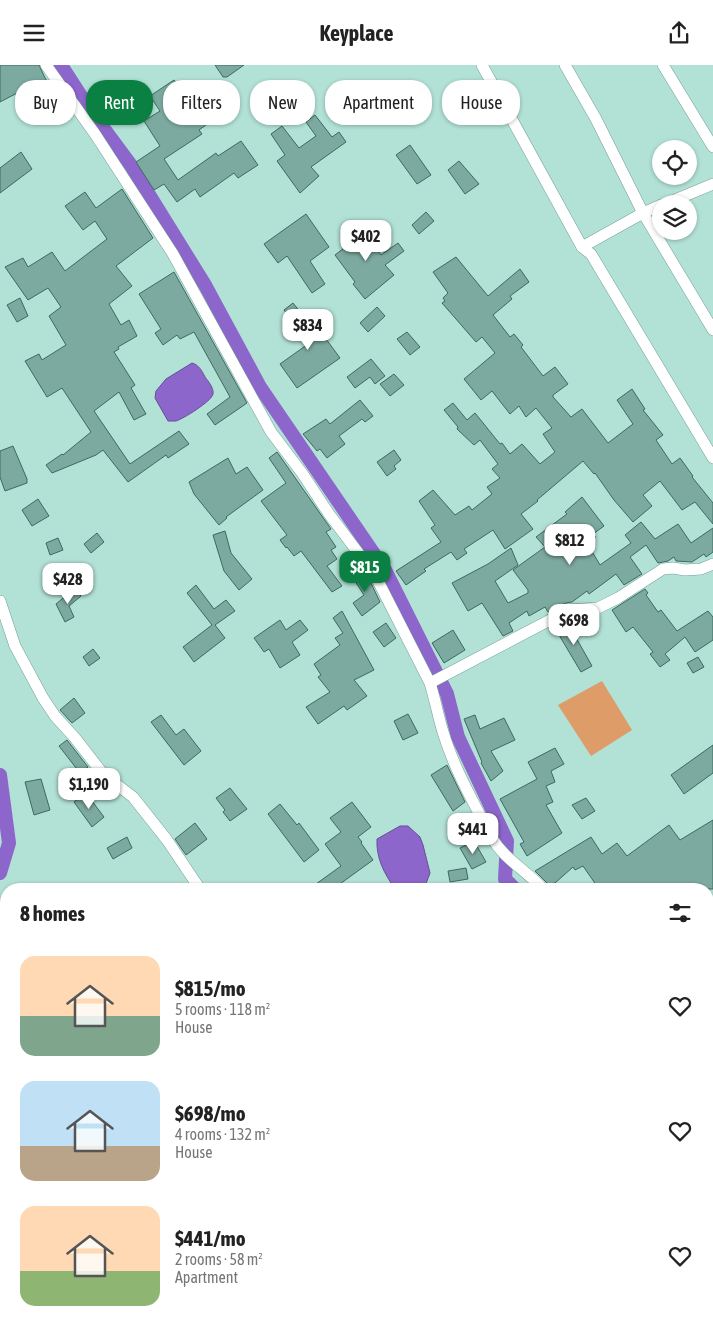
<!DOCTYPE html>
<meta charset="utf-8">
<style>
:root{--surface:#fff;--page:#f6f6f6;--text:#222;--muted:#767676;--accent:#0b8043}
body{margin:0;font-family:"Asap Condensed",sans-serif;background:var(--page);color:var(--text);height:100vh;display:flex;flex-direction:column;font-size:19px;white-space:nowrap}
*{box-sizing:border-box;margin:0}
p{font-size:16px;color:var(--muted)}
.icon{flex:none;width:28px;height:28px;fill:none;stroke:currentColor;stroke-width:2;stroke-linecap:round;stroke-linejoin:round}
.map{position:relative;flex:1;overflow:hidden}
.details{position:absolute;left:0px;top:818px;width:714px;height:446px;display:flex;flex-direction:column;background:var(--surface);border-radius:20px 20px 0 0;box-shadow:0 1px 4px #0004}
.details>*{flex:none}
.guide{position:absolute;left:15px;top:15px;width:684px;height:45px;display:flex;gap:10px}
.buttons{position:absolute;left:652px;top:75px;display:grid;gap:10px}
.buttons a{display:grid;place-items:center;width:45px;height:45px;border-radius:50%;background:var(--surface);box-shadow:0 1px 4px #0004;font-size:25px}
.price{position:absolute;translate:-50% -42px;padding:0 11px;border-radius:10px;background:#fff;color:#222;font-size:16px;line-height:32px;filter:drop-shadow(0 1px 2px #0008)}
.price::after{content:'';position:absolute;left:50%;top:30px;width:15px;height:11px;margin-left:-8px;background:inherit;clip-path:polygon(0 0,100% 0,50% 100%)}
.price.active{background:var(--accent);color:#fff}
ul{padding:0;list-style:none}
li{display:flex;align-items:center;gap:15px;height:125px;padding:0 20px}
li span{display:grid;place-items:center;flex:none;width:140px;height:100px;border-radius:15px;color:#555}
li>.icon{margin-inline-start:auto}
span .icon{width:60px;height:60px;fill:#fffc;stroke-width:1}
li b{font-size:21px}
h2{display:flex;justify-content:space-between;align-items:center;height:60px;padding:0 20px;font-size:21px}
.tag{padding:0 18px;border-radius:20px;background:var(--surface);box-shadow:0 1px 4px #0004;font-size:18px;line-height:45px}
.tag.active{background:var(--accent);color:#fff}
header{display:flex;justify-content:space-between;align-items:center;height:65px;padding:0 20px;background:var(--surface);font-size:22px;font-weight:700}
.map>svg:first-child{display:block}
.green{fill:#dd9c68}
.water{fill:#8d66cc;stroke:#654f95}
.lines{fill:none;stroke-linecap:round;stroke-linejoin:round}
.canal{stroke:#8d66cc;stroke-width:14}
.building{fill:#7daaa0;stroke:#3d6960}
.street-casing{stroke:#74a197;stroke-width:12}
.primary-casing{stroke:#74a197;stroke-width:20}
.street{stroke:#fff;stroke-width:11}
.primary{stroke:#fff;stroke-width:19}
</style>
<header><svg class="icon" aria-label="menu" viewBox="0 0 24 24"><path d="M4 6h16M4 12h16M4 18h16"/></svg>Keyplace<svg class="icon" aria-label="share" viewBox="0 0 24 24"><path d="M12 15V3M7 8l5-5 5 5M5 13v7h14v-7"/></svg></header>
<div class="map">
<svg width="713" height="1263" viewBox="0 0 713 1263">
<rect width="100%" height="100%" fill="#b2e1d6"/>
<path class="green" d="M602,616L632,665L591,691L558,640Z"/>
<g class="water">
<path d="M192,298C199,300 202,306 205,312C208,316 214,323 213,329C212,336 183,354 176,356C173,356 171,356 168,356L155,333L156,326L166,314Z"/>
<path d="M400,761H408L420,772L423,780L430,808L424,824H395C384,808 376,793 377,774Z"/>
<path d="M713,898V967L708,969V899Z"/>
<path d="M6,1050V1129L0,1131V1051Z"/>
<path d="M708,1080L713,1081V1126L708,1127Z"/>
<path d="M713,1223V1263H699L700,1258H708C708,1246 705,1231 713,1223Z"/>
<path d="M247,1258H304L306,1263H237Z"/>
<path d="M387,1258H681L678,1263H479L478,1260L467,1263H390Z"/>
</g>
<g class="lines">
<g class="canal">
<path d="M61,0L90,45L130,99L205,220L260,322L385,505L447,629L458,672L507,776L505,814L515,824"/>
<path d="M0,710L9,778L0,808"/>
</g>
</g>
<g class="building">
<path d="M0,0H39L45,13L58,31L52,36L46,29L41,32L34,20L22,29L21,26L0,37Z"/>
<path d="M215,0H244L227,12H223Z"/>
<path d="M174,15L181,24L175,28L191,51L215,34L224,47L199,65L202,69L164,94L178,115L216,88L218,91L241,76L258,100L238,113L234,108L200,132L195,124L177,137L164,119L154,125L136,97L160,81L144,56L160,46L150,31Z"/>
<path d="M315,50L332,72L339,67L346,77L311,102L319,111L300,128L277,96L285,90L271,69L282,61L299,83L316,71L306,57Z"/>
<path d="M410,80L431,110L417,119L396,90Z"/>
<path d="M21,87L32,104L0,128V103Z"/>
<path d="M459,96L479,119L465,129L448,105Z"/>
<path d="M122,124L153,173L116,201L132,221L109,239L121,260L129,255L137,271L118,282L119,284L114,287L135,320L131,323L146,349L134,355L119,327L94,346L130,399L179,366L189,379L168,393L166,390L128,417L103,385L96,390L52,408L46,400L62,389L63,390L91,367L62,323L47,332L25,296L39,289L42,295L66,280L49,251L61,242L48,223L28,235L5,202L23,193L28,202L52,187L65,206L107,174L95,156L83,165L65,141L85,127L96,143Z"/>
<path d="M426,147L434,156L419,169L412,160Z"/>
<path d="M306,149L329,182L310,196L325,219L312,228L287,191L278,198L264,179Z"/>
<path d="M356,157L381,190L398,178L404,186L385,200L394,210L365,234L353,219L355,217L335,190L353,176L346,165Z"/>
<path d="M456,192L488,231L520,204L529,217L510,231L512,234L493,250L510,272L514,269L523,280L521,282L543,311L555,302L568,319L553,330V332L571,352L582,344L608,378L633,359L617,335L632,324L645,344L643,345L663,370L656,375L672,399L680,393L693,411L692,412L713,438V459L695,437L682,445L660,416L643,430L652,441L633,457L614,435L595,408L594,409L583,396L537,435L538,436L521,449L533,464L505,484L493,465L464,484L467,488L457,495L451,487L424,504L426,506L406,520L396,506L441,477L431,463L435,460L419,436L433,425L455,450L469,441L472,445L492,429L487,422L500,413L492,404L498,399L480,375L474,380L457,364L458,362L444,345L453,338L467,355L475,348L500,379L502,378L510,389L522,379L540,399L555,387L543,369L552,363L536,343L526,352L519,341L510,349L492,326L481,335L464,314L495,288L482,272L476,277L442,238L445,236L443,233L448,228L433,207Z"/>
<path d="M174,207L247,338L215,360L207,349L230,332L194,267L180,274L177,270L163,280L155,268L161,264L139,229Z"/>
<path d="M20,233L28,251L17,257L7,240Z"/>
<path d="M293,238L309,258L312,255L340,293L297,323L280,299L308,279L298,266L299,265L284,245Z"/>
<path d="M377,242L385,251L368,267L360,258Z"/>
<path d="M407,267L420,282L410,290L397,274Z"/>
<path d="M371,294L385,311L375,319L370,312L355,323L347,312Z"/>
<path d="M394,309L404,320L390,331L380,319Z"/>
<path d="M360,335L373,351L365,357L362,354L339,371L345,379L327,393L320,384L317,386L303,369L326,354L330,359Z"/>
<path d="M13,381L27,414V418L5,426L0,412V386Z"/>
<path d="M394,385L401,395L394,401L396,404L387,411L377,397Z"/>
<path d="M277,387L331,464L326,467L336,482L331,485L337,494L327,501L342,521L332,527L301,486L294,491L287,482L286,483L280,475L287,470L261,436L286,418L269,393Z"/>
<path d="M228,393L236,409L247,402L263,425L226,452L227,453L219,460L194,429L189,417Z"/>
<path d="M582,432L604,461L593,469L596,472L587,478L600,500L631,478L625,470L641,457L655,474L678,459L691,478L713,463V487L706,492L704,489L692,497L676,496L674,492L668,496L658,498L646,480L630,492L642,509L624,520L616,509L589,529L587,526L572,537L566,538L548,547L545,542L529,551L527,546L509,558L513,566L503,571L482,538L468,546L452,518L488,499L511,483L518,500L495,516L508,538L528,528V525L513,505L545,482L536,472L567,449L565,447Z"/>
<path d="M38,434L49,451L32,461L22,445Z"/>
<path d="M225,466L231,488L252,514L239,525L224,506L213,470Z"/>
<path d="M97,468L104,477L91,488L84,479Z"/>
<path d="M58,473L63,485L50,490L46,478Z"/>
<path d="M361,504L369,514L380,537L362,551L353,538L364,530L351,510Z"/>
<path d="M196,520L214,544L226,535L235,546L215,560L225,573L194,597L183,582L212,560L187,528Z"/>
<path d="M74,524L81,531L69,541L74,552L65,557L56,539Z"/>
<path d="M645,524L648,528L646,530L658,547L661,545L677,566L708,546L713,552V575L695,587L685,572L665,589L670,595L660,602L650,589L653,587L633,562L626,567L612,545Z"/>
<path d="M342,546L374,605L354,615L367,631L347,645L344,641L318,659L306,642L330,627L318,612L321,610L314,599L340,580L335,573L343,568L333,553Z"/>
<path d="M280,555L286,565L300,555L308,565L292,577L300,590L280,603L269,584L264,587L254,573Z"/>
<path d="M566,555L592,601L581,607L559,570L561,569L556,560Z"/>
<path d="M386,558L396,573L384,582L373,567Z"/>
<path d="M453,565L465,585L444,598L432,578Z"/>
<path d="M93,584L100,593L89,601L83,592Z"/>
<path d="M698,592L704,602L693,608L687,598Z"/>
<path d="M74,633L85,648L72,658L60,645Z"/>
<path d="M408,649L418,668L403,675L394,656Z"/>
<path d="M161,650L176,670L184,664L201,686L184,700L151,657Z"/>
<path d="M475,650L480,664L504,653L515,675L491,686L503,706L491,716L481,698L482,697L464,654Z"/>
<path d="M67,675L88,702L80,708L59,681Z"/>
<path d="M713,680V708L684,729L671,710Z"/>
<path d="M555,683L564,699L551,706L555,717L546,721L553,737L546,740L562,768L527,791L520,779L524,777L500,734L537,714L528,697Z"/>
<path d="M447,700L465,737L453,746L431,710Z"/>
<path d="M41,714L50,745L34,750L25,717Z"/>
<path d="M230,723L247,744L230,756L223,747L225,745L216,733Z"/>
<path d="M86,728L104,752L92,762L74,737Z"/>
<path d="M586,733L595,746L582,754L572,740Z"/>
<path d="M352,737L371,762L358,772L362,777L361,778L373,795L333,824H309L341,801L325,779L341,767L330,753Z"/>
<path d="M280,739L297,760L299,758L319,785L304,797L268,749Z"/>
<path d="M713,755V824H599L583,801L575,805L573,802L555,818L549,820L535,806L591,772L602,789L617,778L627,791L669,760L680,775Z"/>
<path d="M195,758L207,774L186,790L175,774Z"/>
<path d="M127,772L132,783L113,794L107,783Z"/>
<path d="M474,776L486,797L472,804L460,783Z"/>
<path d="M466,803L468,814L450,817L448,806Z"/>
</g>
<g class="lines">
<g class="street-casing">
<g id="street">
<path d="M46,0L95,69L173,189L271,367L302,408L329,449L375,510L430,618C435,634 438,651 443,667C454,704 474,738 492,773C504,794 527,806 543,824"/>
<path d="M482,0L582,182L591,189L713,393"/>
<path d="M565,0L596,54L643,148L713,265"/>
<path d="M663,0L713,82"/>
<path d="M665,139L713,119"/>
<path d="M582,182L643,148L661,140"/>
<path d="M0,536L15,581L43,633L55,651L75,673L103,709L133,732L167,775L200,824"/>
<path d="M430,618L569,545L598,543L618,533L663,504L673,503L685,505L701,504L713,499"/>
<path d="M708,881L713,880"/>
<path d="M0,1027L6,1026"/>
<path d="M708,1189L713,1165"/>
<path d="M329,1258L332,1263"/>
<path d="M687,1263L690,1258"/>
</g>
</g>
<g class="primary-casing">
<g id="primary">
<path d="M708,987L713,986"/>
<path d="M0,1149L6,1148"/>
<path d="M708,1156L713,1157"/>
<path d="M156,1263L167,1258"/>
</g>
</g>
<use href="#street" class="street"/>
<use href="#primary" class="primary"/>
</g>
</svg>
<div class="buttons">
<a><svg class="icon" aria-label="locate" viewBox="0 0 24 24"><circle cx="12" cy="12" r="6"/><path d="M12 2v4M12 18v4M2 12h4M18 12h4"/></svg></a>
<a><svg class="icon" aria-label="layers" viewBox="0 0 24 24"><path d="M12 4l9 5-9 5-9-5zM3 14l9 5 9-5"/></svg></a>
</div>
<b class="price" style="left:366px;top:197px">$402</b>
<b class="price" style="left:308px;top:286px">$834</b>
<b class="price" style="left:570px;top:501px">$812</b>
<b class="price active" style="left:365px;top:528px">$815</b>
<b class="price" style="left:68px;top:540px">$428</b>
<b class="price" style="left:574px;top:581px">$698</b>
<b class="price" style="left:89px;top:745px">$1,190</b>
<b class="price" style="left:473px;top:790px">$441</b>
<div class="guide">
<a class="tag">Buy</a>
<a class="tag active">Rent</a>
<a class="tag">Filters</a>
<a class="tag">New</a>
<a class="tag">Apartment</a>
<a class="tag">House</a>
</div>
<section class="details">
<h2>8 homes<svg class="icon" aria-label="filters" viewBox="0 0 24 24"><path d="M4 7h16M4 17h16"/><circle cx="9" cy="7" r="2"/><circle cx="15" cy="17" r="2"/></svg></h2>
<ul>
<li><span style="background:linear-gradient(#ffd9b3 60%,#7fa58c 0)"><svg class="icon" aria-label="home" viewBox="0 0 24 24"><path d="M3 11l9-7 9 7M6 9v11h12V9"/></svg></span><div><b>$815/mo</b><p>5 rooms · 118 m²</p><p>House</p></div><svg class="icon" aria-label="heart" viewBox="0 0 24 24"><path d="M12 20l-8-8c-3-5 5-10 8-4 3-6 11-1 8 4z"/></svg></li>
<li><span style="background:linear-gradient(#bfe0f5 65%,#b9a48a 0)"><svg class="icon" aria-label="home" viewBox="0 0 24 24"><path d="M3 11l9-7 9 7M6 9v11h12V9"/></svg></span><div><b>$698/mo</b><p>4 rooms · 132 m²</p><p>House</p></div><svg class="icon" aria-label="heart" viewBox="0 0 24 24"><path d="M12 20l-8-8c-3-5 5-10 8-4 3-6 11-1 8 4z"/></svg></li>
<li><span style="background:linear-gradient(#ffd9b3 65%,#8fb573 0)"><svg class="icon" aria-label="home" viewBox="0 0 24 24"><path d="M3 11l9-7 9 7M6 9v11h12V9"/></svg></span><div><b>$441/mo</b><p>2 rooms · 58 m²</p><p>Apartment</p></div><svg class="icon" aria-label="heart" viewBox="0 0 24 24"><path d="M12 20l-8-8c-3-5 5-10 8-4 3-6 11-1 8 4z"/></svg></li>
</ul>
</section>
</div>
